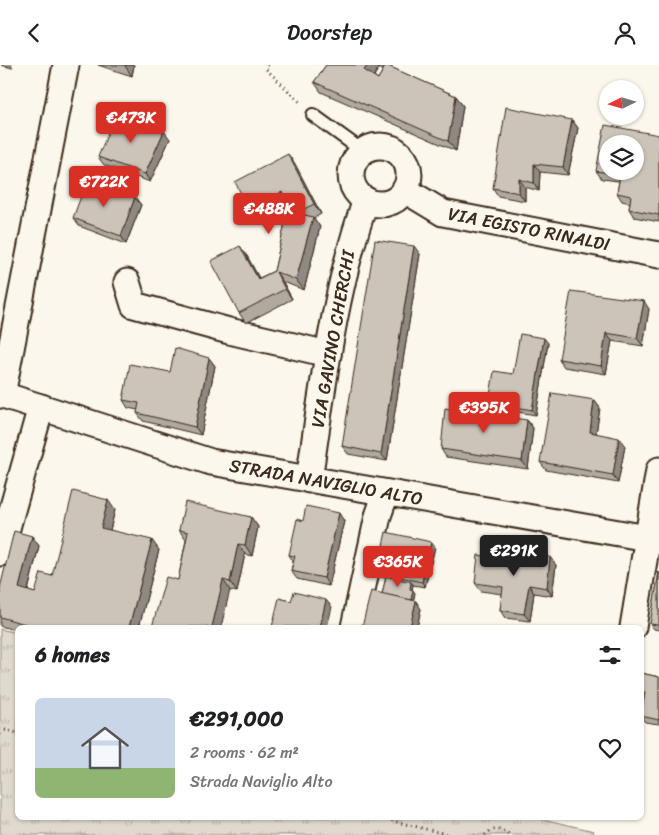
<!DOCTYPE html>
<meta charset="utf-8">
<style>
:root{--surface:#fff;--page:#f2f2f2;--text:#202124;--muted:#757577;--line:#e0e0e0;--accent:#d93025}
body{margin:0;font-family:Sriracha,sans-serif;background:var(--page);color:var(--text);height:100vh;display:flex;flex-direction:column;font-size:19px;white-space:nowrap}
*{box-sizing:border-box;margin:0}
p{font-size:16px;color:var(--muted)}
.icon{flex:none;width:28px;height:28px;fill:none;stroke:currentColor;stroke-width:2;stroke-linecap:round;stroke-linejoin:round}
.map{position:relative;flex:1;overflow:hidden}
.drawer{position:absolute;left:15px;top:560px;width:629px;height:195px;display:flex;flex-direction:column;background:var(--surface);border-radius:8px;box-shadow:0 1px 4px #0004}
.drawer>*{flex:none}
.needle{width:32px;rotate:265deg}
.fabs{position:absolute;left:599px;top:15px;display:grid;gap:10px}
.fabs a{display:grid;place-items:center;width:45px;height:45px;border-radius:50%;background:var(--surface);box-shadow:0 1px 4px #0004;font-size:25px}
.price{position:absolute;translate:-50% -42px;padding:0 11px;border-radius:5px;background:var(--accent);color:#fff;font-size:16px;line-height:32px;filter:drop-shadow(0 1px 2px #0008)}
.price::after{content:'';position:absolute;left:50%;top:30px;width:15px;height:11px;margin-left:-8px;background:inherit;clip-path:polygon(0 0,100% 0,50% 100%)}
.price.selected{background:#222;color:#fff}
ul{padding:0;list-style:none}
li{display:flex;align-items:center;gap:15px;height:125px;padding:0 20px}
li+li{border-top:1px solid var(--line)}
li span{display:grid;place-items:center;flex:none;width:140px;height:100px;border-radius:8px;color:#555}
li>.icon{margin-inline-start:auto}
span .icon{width:60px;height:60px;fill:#fffc;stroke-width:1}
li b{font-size:21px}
h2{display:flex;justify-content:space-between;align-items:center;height:60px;padding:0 20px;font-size:21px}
header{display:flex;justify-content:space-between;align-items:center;height:65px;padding:0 20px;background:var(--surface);font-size:22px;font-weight:600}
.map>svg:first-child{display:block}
.grass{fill:url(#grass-tufts);stroke:#8d8276}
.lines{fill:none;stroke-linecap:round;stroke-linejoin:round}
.lane-casing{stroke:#3b2a1e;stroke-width:16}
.street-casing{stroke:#3b2a1e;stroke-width:29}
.path{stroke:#3b2a1e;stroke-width:3;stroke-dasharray:1 4;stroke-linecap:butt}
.lane{stroke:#fbf7ec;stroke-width:12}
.street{stroke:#fbf7ec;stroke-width:25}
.wall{fill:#afa99f;stroke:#3b2a1e;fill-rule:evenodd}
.shaded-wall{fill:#8f8982;stroke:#3b2a1e}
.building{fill:#ccc4b9;stroke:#3b2a1e;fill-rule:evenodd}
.labels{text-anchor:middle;stroke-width:4;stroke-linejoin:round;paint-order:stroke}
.street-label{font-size:18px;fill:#3b2a1e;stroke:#fbf7ec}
</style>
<header><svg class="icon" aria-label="back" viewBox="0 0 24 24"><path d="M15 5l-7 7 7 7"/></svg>Doorstep<svg class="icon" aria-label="person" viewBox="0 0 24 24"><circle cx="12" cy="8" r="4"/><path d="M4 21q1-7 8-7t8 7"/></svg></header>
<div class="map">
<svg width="659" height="770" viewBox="0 0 659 770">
<defs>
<pattern id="grass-tufts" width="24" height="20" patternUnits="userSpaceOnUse" patternTransform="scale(1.25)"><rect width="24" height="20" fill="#dfd9ce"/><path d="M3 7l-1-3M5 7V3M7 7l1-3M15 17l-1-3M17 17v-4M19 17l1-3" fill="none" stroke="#c0bab0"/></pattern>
</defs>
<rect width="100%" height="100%" fill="#fbf7ec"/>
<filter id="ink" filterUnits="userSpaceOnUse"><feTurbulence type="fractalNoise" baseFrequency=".02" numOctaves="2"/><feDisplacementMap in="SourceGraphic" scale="10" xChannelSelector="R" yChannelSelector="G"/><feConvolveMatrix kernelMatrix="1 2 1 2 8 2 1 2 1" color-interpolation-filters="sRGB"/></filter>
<g filter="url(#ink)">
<path class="grass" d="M0,564L17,568L18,752H534L594,766L593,770H0Z"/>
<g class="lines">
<g class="lane-casing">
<path id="lane" d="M313,50L364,87"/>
</g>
<g class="street-casing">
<g id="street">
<circle cx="380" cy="110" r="29"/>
<path d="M405,125L443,148L659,190"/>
<path d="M127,217L134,240L229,266L328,289"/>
<path d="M0,329L211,397L659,475"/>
<path d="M2,330L66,0"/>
<path d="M309,415C323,321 334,225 366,135"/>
<path d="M0,488L41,342"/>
<path d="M354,562L378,451L386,428"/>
<path d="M633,562L659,405"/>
</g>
</g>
<g class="path">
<path d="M268,0L266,4L302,39"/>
<path d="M0,664L18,668"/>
<path d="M377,752L450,770"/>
<path d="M485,770C492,763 501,763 509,770"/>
</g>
<use href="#lane" class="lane"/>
<use href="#street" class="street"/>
</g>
<g class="wall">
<path d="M1,0H12V3Z"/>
<path d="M98,0H134L132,11Z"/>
<path d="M326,0H392L390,2L456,31L463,41L456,86L321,27L314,17ZM379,3L383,5L378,14L374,11Z"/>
<path d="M572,55L578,63L568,110L540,107L539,126L525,122V136L498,131L493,123Z"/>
<path d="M659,70V157L634,152L629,144L630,138L622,136L617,128L619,116L602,114L596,106Z"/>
<path d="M170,74L150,117L104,100L98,92Z"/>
<path d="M295,99L321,149L314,153L320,162L304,225L283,217L292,234L246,258L239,248L247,191L259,213L274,206L289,141L287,138L256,154L249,144Z"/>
<path d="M135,132L141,140L126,179L79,161L73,153Z"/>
<path d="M420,189L387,396L348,389L342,381Z"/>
<path d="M649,244L643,281L612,276L606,309L564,302L559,294Z"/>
<path d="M548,278L536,350L493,343L489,337L513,309Z"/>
<path d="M209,293L215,301L201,370L143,356L137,348L138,345L128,343L123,335L170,307Z"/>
<path d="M594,335L600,343L596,368L625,381L618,418L546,405L540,397Z"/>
<path d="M527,355L533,363L528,404L446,392L441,384Z"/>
<path d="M115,445L110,465L159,485L139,562H18V566L0,561V523L32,471L39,481L28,526L35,528Z"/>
<path d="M251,452L258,462L252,491L245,489L237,527L178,515L186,475L179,465Z"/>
<path d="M303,456H344L329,521L297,514L291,506L293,496L289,490Z"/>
<path d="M435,482L425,522L413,520L412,525L415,528L413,536L421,544L417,562H362L382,529L386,513L381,512L377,507Z"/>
<path d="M508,495L556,500L552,531L534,528L530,556L505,553L500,545L502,529L481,526L475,518Z"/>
<path d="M659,507V565L654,564L650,559Z"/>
<path d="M641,608L659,612V659L645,657L641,652L644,632L641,631Z"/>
</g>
<g class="shaded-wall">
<path d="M125,0H134L132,11L125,1Z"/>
<path d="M368,0H377L379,3L371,15L364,5Z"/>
<path d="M381,0H392L386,8Z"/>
<path d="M456,31L463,41L456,86L448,76Z"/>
<path d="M572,55L578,63L568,110L563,102Z"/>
<path d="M164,66L170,74L150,117L145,109Z"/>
<path d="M288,89L295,99L321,149L314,139Z"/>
<path d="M534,99L540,107L539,126L534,118Z"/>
<path d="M519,114L525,122V136L519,128Z"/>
<path d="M135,132L141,140L126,179L121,171Z"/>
<path d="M313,152L320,162L304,225L296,215Z"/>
<path d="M240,181L247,191L265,224L258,214Z"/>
<path d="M414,181L420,189L387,396L381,389Z"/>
<path d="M276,207L283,217L292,234L285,224Z"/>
<path d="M644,236L649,244L643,281L637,273Z"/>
<path d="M606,268L612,276L606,309L601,301Z"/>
<path d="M544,273L548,278L536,350L532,345Z"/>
<path d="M209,293L215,301L201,370L195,362Z"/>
<path d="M594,335L600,343L595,375L590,367Z"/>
<path d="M527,355L533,363L528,404L522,396Z"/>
<path d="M619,373L625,381L618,418L613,410Z"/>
<path d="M108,435L115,445L108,473L101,463Z"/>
<path d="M339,448L344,456L329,521L324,513Z"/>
<path d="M251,452L258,462L252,491L245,480Z"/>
<path d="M32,471L39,481L26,533L19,523Z"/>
<path d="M152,475L159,485L139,562H129Z"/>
<path d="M431,477L435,482L425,522L422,517Z"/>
<path d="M238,479L245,489L237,527L230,517Z"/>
<path d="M550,492L556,500L552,531L547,523Z"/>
<path d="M223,515L230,525L221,562H212Z"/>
<path d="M411,517L413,519L412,527L410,524Z"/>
<path d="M529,520L534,528L530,556L524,549Z"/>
<path d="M413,525L415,528L412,542L410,539Z"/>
<path d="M326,535L332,542L327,562H320Z"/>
<path d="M416,536L421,544L417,562H410Z"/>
</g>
<g class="building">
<path d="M326,0H368L364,5L378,14L386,0L456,31L448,76L314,17Z"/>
<path d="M506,42L572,55L563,102L534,99V118L519,114V128L493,123Z"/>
<path d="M116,48L164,66L145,109L98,92Z"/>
<path d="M605,60L659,70V150L629,144L631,131L617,128L620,110L596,106ZM608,79H635V106H608Z"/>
<path d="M288,89L314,139L296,148L313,152L296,215L276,207L285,224L239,248L211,196L240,181L258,214L274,206L289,141L282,127L249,144L235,117Z"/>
<path d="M87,115L135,132L121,171L73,153Z"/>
<path d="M375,175L414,181L381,389L342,381Z"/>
<path d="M571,226L644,236L637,273L606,268L601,301L559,294Z"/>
<path d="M520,269L544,273L532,345L489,337L494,306L513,309Z"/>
<path d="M175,283L209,293L195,362L137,348L139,338L123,335L130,299L170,307Z"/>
<path d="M552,328L594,335L590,367L619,373L613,410L540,397Z"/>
<path d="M445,343L527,355L522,396L441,384Z"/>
<path d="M73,426L108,435L101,463L152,475L129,562H36L0,552V523L14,466L32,471L19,523L35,528L41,508L52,511Z"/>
<path d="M185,437L251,452L245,480L238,479L230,517L223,515L212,562H152L166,512L178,515L188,467L179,465Z"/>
<path d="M306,441L339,448L324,513L291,506L295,491L289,490L297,454L303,456Z"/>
<path d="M386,467L431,477L422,517L377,507Z"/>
<path d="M509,485L550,492L547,523L529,520L524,549L500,545L503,522L475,518L478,490L508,495Z"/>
<path d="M659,507V560L650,559Z"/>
<path d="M386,511L411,517L410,524L413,525L411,535L382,529Z"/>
<path d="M371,526L416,536L410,562H362Z"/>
<path d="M294,527L326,535L320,562L315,561V562H272L279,533L291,536Z"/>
<path d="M641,608L659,612V655L641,651L645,627L641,626Z"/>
</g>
</g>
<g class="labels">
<g class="street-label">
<text transform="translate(529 164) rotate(11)" y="6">VIA EGISTO RINALDI</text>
<text transform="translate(333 274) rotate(-80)" y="6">VIA GAVINO CHERCHI</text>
<text transform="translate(326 417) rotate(10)" y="6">STRADA NAVIGLIO ALTO</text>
</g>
</g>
</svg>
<div class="fabs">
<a><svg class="needle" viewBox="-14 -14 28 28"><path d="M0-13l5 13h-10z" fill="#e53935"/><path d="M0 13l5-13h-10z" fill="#757577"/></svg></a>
<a><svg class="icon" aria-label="layers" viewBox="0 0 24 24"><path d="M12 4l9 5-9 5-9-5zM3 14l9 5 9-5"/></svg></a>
</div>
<b class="price" style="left:131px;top:79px">€473K</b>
<b class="price" style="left:104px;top:143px">€722K</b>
<b class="price" style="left:269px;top:170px">€488K</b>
<b class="price" style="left:484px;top:369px">€395K</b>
<b class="price selected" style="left:514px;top:512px">€291K</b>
<b class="price" style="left:398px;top:523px">€365K</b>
<section class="drawer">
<h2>6 homes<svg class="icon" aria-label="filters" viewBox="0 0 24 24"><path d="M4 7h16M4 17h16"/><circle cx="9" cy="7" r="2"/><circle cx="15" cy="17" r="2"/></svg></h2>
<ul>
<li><span style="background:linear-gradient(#c9d6e8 70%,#8fb573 0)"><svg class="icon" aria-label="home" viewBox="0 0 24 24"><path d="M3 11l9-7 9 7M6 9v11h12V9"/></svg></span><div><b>€291,000</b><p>2 rooms · 62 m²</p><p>Strada Naviglio Alto</p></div><svg class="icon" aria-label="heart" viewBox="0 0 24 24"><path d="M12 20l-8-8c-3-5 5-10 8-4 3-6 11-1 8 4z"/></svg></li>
</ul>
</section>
</div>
